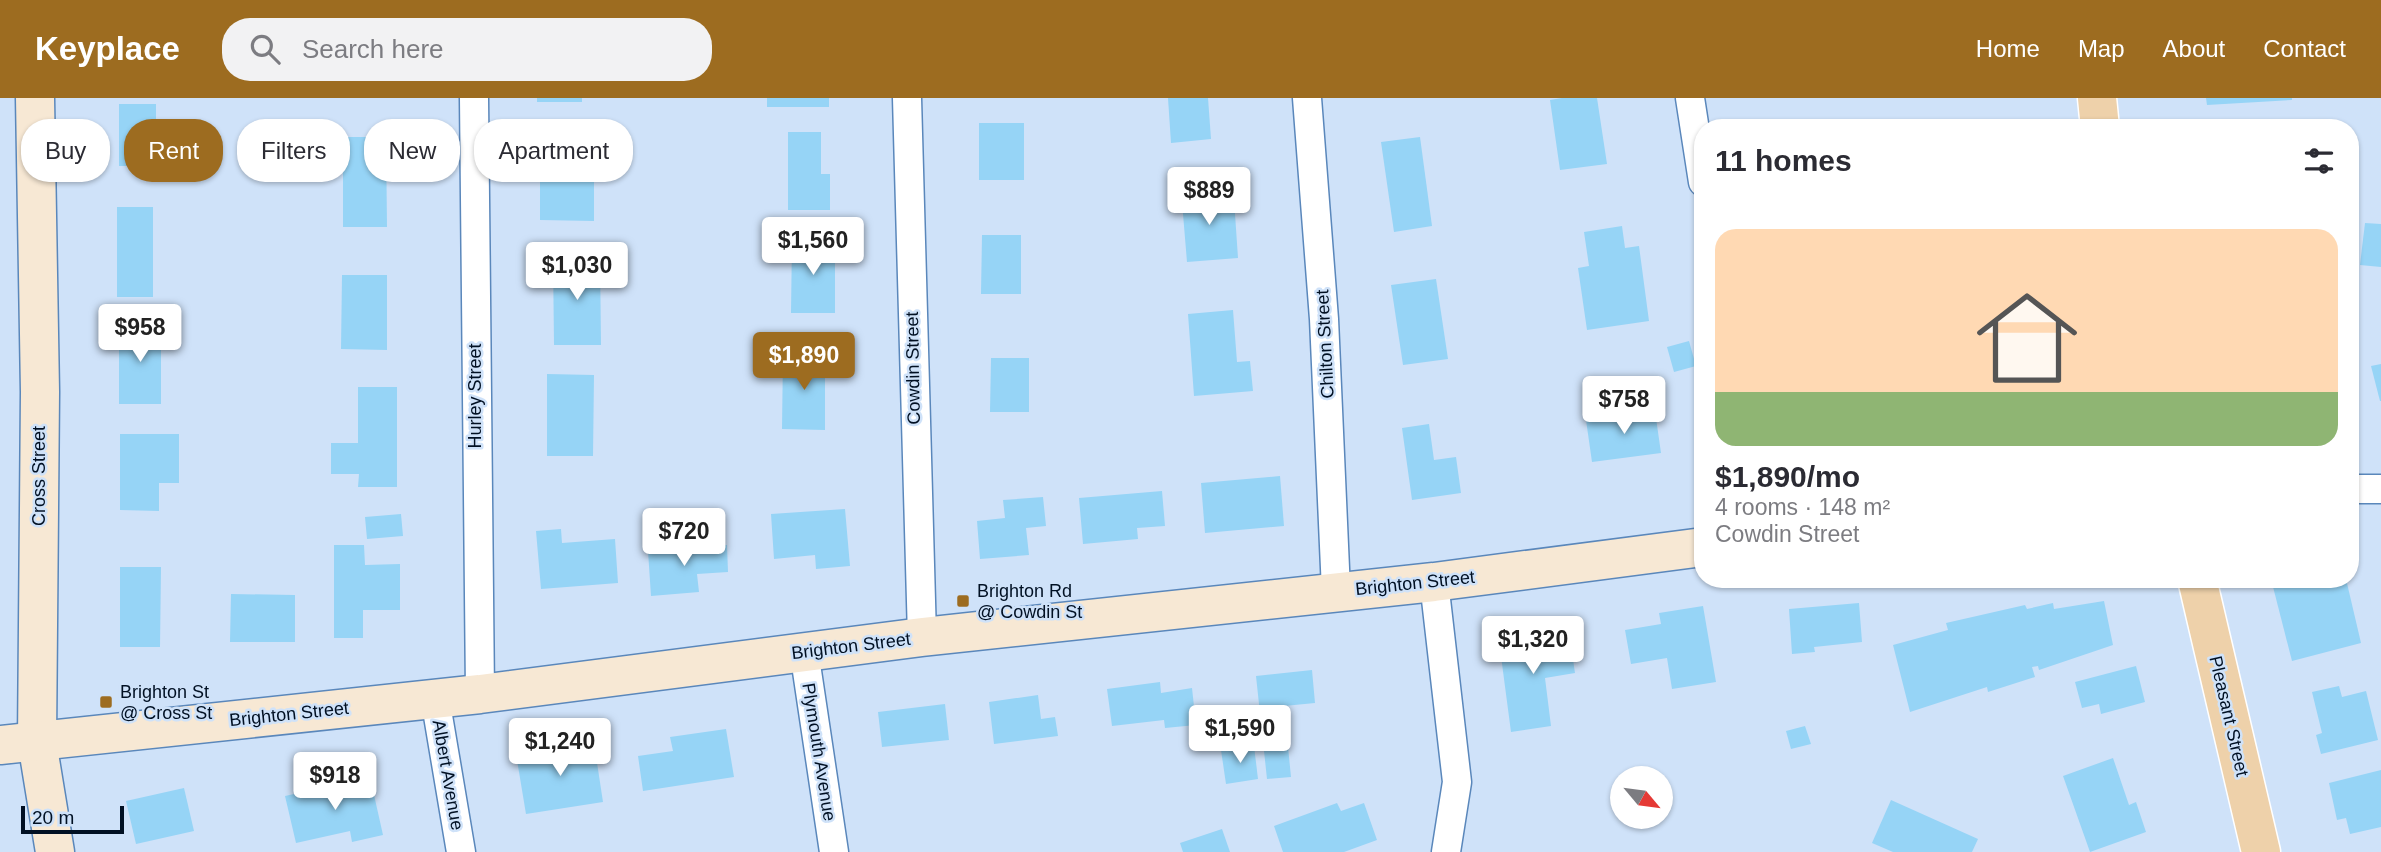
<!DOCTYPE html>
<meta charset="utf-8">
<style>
:root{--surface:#fff;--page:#f2f2f3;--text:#2b2b33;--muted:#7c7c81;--accent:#9d6c20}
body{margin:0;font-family:Arial,sans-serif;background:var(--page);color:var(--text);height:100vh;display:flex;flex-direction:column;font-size:26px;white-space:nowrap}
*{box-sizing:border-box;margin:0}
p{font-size:23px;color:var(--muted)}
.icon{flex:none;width:38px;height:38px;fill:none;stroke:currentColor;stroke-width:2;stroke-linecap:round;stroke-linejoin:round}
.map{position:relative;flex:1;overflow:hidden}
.details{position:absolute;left:1694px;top:21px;width:665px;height:469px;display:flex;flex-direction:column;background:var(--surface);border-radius:28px;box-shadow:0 2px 5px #0004}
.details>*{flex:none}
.hud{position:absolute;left:21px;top:21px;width:665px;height:63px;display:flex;gap:14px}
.needle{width:46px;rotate:119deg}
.fabs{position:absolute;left:1610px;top:668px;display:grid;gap:14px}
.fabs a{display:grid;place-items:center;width:63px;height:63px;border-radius:50%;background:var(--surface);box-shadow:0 2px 5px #0004;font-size:35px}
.scale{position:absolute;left:21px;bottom:18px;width:103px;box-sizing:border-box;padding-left:7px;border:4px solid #011023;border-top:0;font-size:19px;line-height:24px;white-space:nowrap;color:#011023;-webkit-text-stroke:5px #cfe2f9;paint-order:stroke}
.price{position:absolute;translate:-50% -60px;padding:0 16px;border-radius:7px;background:#fff;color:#222;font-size:23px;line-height:46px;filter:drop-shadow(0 2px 4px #0008)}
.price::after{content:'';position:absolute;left:50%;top:42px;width:21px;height:16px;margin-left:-10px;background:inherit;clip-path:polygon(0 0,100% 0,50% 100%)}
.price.selected{background:var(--accent);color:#fff}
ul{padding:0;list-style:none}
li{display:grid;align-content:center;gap:14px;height:371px;padding:0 21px}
li span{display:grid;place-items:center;height:217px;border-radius:21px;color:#555}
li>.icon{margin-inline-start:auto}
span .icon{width:126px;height:126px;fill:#fffc;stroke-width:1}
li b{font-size:30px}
h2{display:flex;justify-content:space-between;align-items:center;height:84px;padding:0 21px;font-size:30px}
.tag{padding:0 24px;border-radius:28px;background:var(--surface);box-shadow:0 2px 5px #0004;font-size:24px;line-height:63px}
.tag.selected{background:var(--accent);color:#fff}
header{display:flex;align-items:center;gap:42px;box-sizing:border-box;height:98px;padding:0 35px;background:var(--accent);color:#fff}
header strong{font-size:33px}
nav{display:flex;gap:38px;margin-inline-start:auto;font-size:24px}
.search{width:490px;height:63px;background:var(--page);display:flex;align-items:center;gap:18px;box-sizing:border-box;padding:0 24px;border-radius:28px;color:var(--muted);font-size:26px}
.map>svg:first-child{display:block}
.building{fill:#96d4f6}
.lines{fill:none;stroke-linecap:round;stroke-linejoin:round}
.street-casing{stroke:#5a87bb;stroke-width:31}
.secondary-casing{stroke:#5a87bb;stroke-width:41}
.primary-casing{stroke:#fff;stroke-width:41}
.street{stroke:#fff;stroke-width:28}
.secondary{stroke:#f7e8d4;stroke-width:38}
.primary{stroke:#eed1aa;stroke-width:38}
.poi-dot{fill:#9d6c20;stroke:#cfe2f9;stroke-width:2.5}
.labels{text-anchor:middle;stroke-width:5;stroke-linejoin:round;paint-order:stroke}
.street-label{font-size:18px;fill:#011023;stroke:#cfe2f9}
.poi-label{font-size:18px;fill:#011023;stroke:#cfe2f9;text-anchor:start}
</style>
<header>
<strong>Keyplace</strong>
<div class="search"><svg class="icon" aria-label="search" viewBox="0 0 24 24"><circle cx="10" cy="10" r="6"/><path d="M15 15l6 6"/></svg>Search here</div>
<nav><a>Home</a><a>Map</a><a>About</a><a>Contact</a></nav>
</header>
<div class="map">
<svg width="2381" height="754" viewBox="0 0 2381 754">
<rect width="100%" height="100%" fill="#cfe2f9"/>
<g class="building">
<rect x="537" y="0" width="45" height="4"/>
<rect x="767" y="0" width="62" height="9"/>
<path d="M1168,0H1208L1211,41L1171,45Z"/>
<path d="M1562,0H1597L1607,66L1560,72L1550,2Z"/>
<path d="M2206,0H2292V2L2207,7Z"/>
<rect x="119" y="6" width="37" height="62"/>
<path d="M1824,22L1825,30H1772V28Z"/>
<rect x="979" y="25" width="45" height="57"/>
<path d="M788,34H821V76H830V112H788Z"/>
<path d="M343,39H386L387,129H343Z"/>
<path d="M1420,39L1432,128L1394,134L1381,44Z"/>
<path d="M540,40H594V123L540,122Z"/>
<path d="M1207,90L1208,103L1234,101L1238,160L1187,164L1181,92Z"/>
<rect x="117" y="109" width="36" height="90"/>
<path d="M2365,125L2381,126V169L2360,167Z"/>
<path d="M1622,128L1625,150L1639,148L1649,223L1587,232L1578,170L1589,168L1584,134Z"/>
<path d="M982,137H1021V196H981Z"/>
<path d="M792,143L835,144V215H791Z"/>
<path d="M553,160H600L601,247H554Z"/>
<path d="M342,177H387V252L341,251Z"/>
<path d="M1436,181L1448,261L1403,267L1391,187Z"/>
<path d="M1233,212L1237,264L1250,263L1253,293L1194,298L1188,216Z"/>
<rect x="119" y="227" width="42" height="79"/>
<path d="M1689,243L1696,268L1674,274L1667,249Z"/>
<path d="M783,256H825V332L782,331Z"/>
<path d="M991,260H1029V314H990Z"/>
<path d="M2381,266V303H2380L2371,268Z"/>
<path d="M547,276L594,277L593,358H547Z"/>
<path d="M358,289H397V389H358L359,376H331V345H358Z"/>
<path d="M1655,313L1661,355L1592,364L1586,322Z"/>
<path d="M1429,326L1434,362L1456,359L1461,395L1412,402L1402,330Z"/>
<path d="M120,336H179V385H159V413L120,412Z"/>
<path d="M1280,378L1284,428L1205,435L1201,385Z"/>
<path d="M1162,393L1165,428L1137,430L1138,441L1083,446L1079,400Z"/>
<path d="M1043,399L1046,428L1026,430L1029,457L980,461L977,423L1005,420L1003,402Z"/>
<path d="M845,411L850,468L816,471L815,457L774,461L771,416Z"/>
<path d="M401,416L403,438L367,441L365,419Z"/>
<path d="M561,431L562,445L615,441L618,485L541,491L536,433Z"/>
<path d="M334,447H364L365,467L400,466V512H363V540H334Z"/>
<path d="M727,447L728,474L697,476L699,494L651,498L648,453Z"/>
<path d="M120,469H161L160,549H120Z"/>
<path d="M2271,481H2346L2361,545L2292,563Z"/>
<path d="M231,496L295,497V544H230Z"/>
<path d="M2104,503L2113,547L2039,572L2038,568L2032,569L2035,579L1988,594L1987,589L1910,614L1893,547L1948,532L1946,525L2025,507L2027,511L2053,505L2054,511Z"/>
<path d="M1859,505L1862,544L1814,549L1815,554L1792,556L1789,511Z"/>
<path d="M1703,508L1716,584L1672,591L1667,560L1631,566L1625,532L1661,526L1659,515Z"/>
<path d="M1569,534L1575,575L1545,580L1551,628L1511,634L1499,543Z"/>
<path d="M2136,568L2145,604L2101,616L2099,606L2082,610L2075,584Z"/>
<path d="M1312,572L1315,605L1284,608L1291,679L1267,681L1256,578Z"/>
<path d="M1160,584L1161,595L1192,590L1196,627L1165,630L1164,622L1112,628L1107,591Z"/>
<path d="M2339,588L2342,599L2366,593L2378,642L2321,656L2316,637L2322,635L2312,594Z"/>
<path d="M1038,597L1041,621L1055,619L1058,638L994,646L989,604Z"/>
<path d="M945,606L949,642L882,649L878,614Z"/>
<path d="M1805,628L1811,646L1791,651L1786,633Z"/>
<path d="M726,631L734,679L643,693L638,658L673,653L670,639Z"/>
<path d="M594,645L603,704L526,716L516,656Z"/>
<path d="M1254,648L1258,681L1226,686L1221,652Z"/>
<path d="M2113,660L2129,707L2136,704L2146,734L2090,754L2063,678Z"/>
<path d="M2381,672V729L2350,736L2346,720L2337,722L2329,685Z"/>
<path d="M370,679L383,737L352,744L350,733L296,745L285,698Z"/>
<path d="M184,690L194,733L136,746L126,703Z"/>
<path d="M1891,702L1978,741L1972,754H1893L1872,745Z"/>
<path d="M1337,705L1341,713L1364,705L1377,742L1344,754H1283L1274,728Z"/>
<path d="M1222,731L1230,754H1183L1180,745Z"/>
</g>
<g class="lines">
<g class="street-casing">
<g id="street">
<path d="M474,0L480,596"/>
<path d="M907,0L922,539"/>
<path d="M1307,0L1324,221L1336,493"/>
<path d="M1690,0L1703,84"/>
<path d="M2350,391H2381"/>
<path d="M1434,484L1457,684L1446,754"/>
<path d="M804,553L834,754"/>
<path d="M435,600L461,754"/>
</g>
</g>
<g class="secondary-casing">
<g id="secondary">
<path d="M35,0L40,294L37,644L55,754"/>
<path d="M0,647L480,596L922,539L1434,484L1703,449"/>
</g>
</g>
<g class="primary-casing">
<g id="primary">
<path d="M2097,0L2100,30"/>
<path d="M2197,481L2261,754"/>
</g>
</g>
<use href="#street" class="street"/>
<use href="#secondary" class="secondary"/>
<use href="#primary" class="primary"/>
</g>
<g class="poi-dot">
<rect x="956" y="496" width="14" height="14" rx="3.5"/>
<rect x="99" y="597" width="14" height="14" rx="3.5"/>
</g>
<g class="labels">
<g class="street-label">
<text transform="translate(1325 246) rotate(-93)" y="6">Chilton Street</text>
<text transform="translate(913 270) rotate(-91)" y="6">Cowdin Street</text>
<text transform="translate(475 298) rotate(-90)" y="6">Hurley Street</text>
<text transform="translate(39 378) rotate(-90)" y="6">Cross Street</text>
<text transform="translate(1415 485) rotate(-6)" y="6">Brighton Street</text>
<text transform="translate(851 548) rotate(-7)" y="6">Brighton Street</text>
<text transform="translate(289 616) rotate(-6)" y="6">Brighton Street</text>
<text transform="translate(2229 618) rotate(77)" y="6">Pleasant Street</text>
<text transform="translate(819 654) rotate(81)" y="6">Plymouth Avenue</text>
<text transform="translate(448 677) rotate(80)" y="6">Albert Avenue</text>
</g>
<g class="poi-label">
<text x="977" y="499">Brighton Rd<tspan x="977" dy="21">@ Cowdin St</tspan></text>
<text x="120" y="600">Brighton St<tspan x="120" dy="21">@ Cross St</tspan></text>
</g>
</g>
</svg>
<div class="fabs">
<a><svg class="needle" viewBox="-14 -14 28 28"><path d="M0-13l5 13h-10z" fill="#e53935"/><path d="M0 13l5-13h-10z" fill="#7c7c81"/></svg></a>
</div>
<div class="scale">20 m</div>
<b class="price" style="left:1209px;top:129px">$889</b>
<b class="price" style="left:813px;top:179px">$1,560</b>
<b class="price" style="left:577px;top:204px">$1,030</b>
<b class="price" style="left:140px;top:266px">$958</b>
<b class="price selected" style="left:804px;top:294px">$1,890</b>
<b class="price" style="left:1624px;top:338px">$758</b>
<b class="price" style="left:684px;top:470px">$720</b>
<b class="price" style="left:1533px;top:578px">$1,320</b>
<b class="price" style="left:1240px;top:667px">$1,590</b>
<b class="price" style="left:560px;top:680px">$1,240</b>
<b class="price" style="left:335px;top:714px">$918</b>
<div class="hud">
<a class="tag">Buy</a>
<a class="tag selected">Rent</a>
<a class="tag">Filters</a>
<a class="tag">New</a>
<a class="tag">Apartment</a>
</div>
<section class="details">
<h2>11 homes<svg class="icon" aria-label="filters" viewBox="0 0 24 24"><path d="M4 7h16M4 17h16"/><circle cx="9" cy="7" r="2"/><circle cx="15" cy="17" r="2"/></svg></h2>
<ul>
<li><span style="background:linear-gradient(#ffd9b3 75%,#8fb573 0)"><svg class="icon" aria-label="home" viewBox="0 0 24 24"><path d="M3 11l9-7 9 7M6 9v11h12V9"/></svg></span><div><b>$1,890/mo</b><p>4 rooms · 148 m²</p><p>Cowdin Street</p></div></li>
</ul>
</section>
</div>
